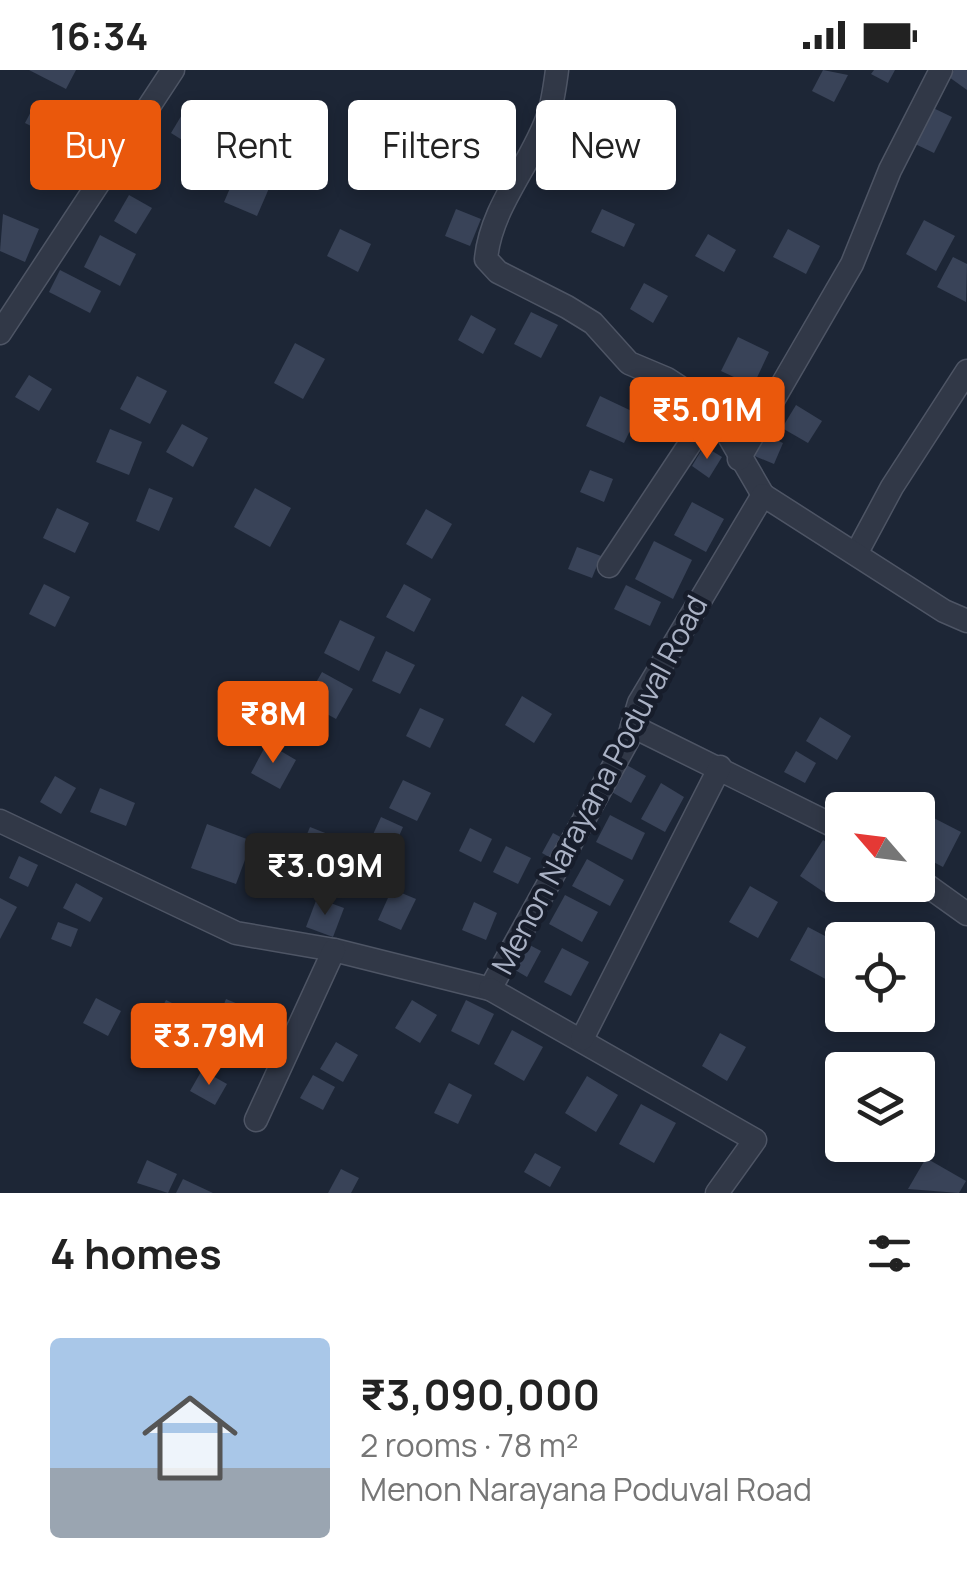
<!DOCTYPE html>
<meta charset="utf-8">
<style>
:root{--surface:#fff;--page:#f6f6f6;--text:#222;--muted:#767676;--line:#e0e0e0;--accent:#ea580c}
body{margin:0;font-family:Manrope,sans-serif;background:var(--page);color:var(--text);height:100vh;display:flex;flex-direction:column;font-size:38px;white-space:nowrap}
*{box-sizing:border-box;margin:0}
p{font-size:32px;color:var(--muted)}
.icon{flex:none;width:55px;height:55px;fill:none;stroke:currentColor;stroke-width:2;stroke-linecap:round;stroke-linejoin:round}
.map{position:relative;height:1123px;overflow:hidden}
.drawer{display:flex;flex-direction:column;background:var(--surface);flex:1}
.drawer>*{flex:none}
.banner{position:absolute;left:30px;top:30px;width:908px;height:90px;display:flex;gap:20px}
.needle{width:65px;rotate:298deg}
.controls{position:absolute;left:825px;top:722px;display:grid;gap:20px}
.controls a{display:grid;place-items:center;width:110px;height:110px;border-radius:10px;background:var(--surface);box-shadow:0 5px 15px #0003;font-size:50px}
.price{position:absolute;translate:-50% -85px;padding:0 22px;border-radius:10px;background:var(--accent);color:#fff;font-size:32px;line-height:65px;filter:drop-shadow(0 2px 5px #0008)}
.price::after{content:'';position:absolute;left:50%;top:60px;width:30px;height:22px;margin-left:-15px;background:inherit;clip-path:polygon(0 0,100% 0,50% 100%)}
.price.selected{background:#222;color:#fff}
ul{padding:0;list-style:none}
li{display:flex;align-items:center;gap:30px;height:250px;padding:0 50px}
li+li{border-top:2px solid var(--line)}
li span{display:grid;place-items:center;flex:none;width:280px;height:200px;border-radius:10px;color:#555}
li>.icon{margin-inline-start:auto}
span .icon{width:120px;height:120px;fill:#fffc;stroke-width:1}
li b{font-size:42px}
h2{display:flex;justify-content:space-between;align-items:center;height:120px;padding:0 50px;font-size:42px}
.pill{padding:0 35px;border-radius:10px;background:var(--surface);box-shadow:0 5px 15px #0003;font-size:35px;line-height:90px}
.pill.selected{background:var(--accent);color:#fff}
.status{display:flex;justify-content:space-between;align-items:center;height:70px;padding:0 50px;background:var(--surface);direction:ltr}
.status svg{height:28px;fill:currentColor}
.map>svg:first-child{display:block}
.building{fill:#394358}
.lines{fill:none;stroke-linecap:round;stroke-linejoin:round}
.minor-casing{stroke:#4e5565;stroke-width:25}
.minor{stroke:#313847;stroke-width:22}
.labels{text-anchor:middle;stroke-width:9;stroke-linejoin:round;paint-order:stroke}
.street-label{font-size:30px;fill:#aab2c5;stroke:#171d2b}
</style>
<div class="status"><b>16:34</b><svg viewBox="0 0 49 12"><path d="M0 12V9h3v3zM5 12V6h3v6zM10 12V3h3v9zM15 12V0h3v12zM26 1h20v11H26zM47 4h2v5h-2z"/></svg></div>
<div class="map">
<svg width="967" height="1123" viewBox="0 0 967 1123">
<rect width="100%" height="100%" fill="#1d2636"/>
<g class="building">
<path d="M29,0H76L66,19Z"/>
<path d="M823,0L848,5L834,32L812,21Z"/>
<path d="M874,0H895L888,13L871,4Z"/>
<path d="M954,0H967V20L949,7Z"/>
<path d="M36,32L64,46L53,67L25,53Z"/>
<path d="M929,36L952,47L934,83L911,72Z"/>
<path d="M186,38L210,54L195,78L171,63Z"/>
<path d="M237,102L270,116L257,146L224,132Z"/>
<path d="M129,125L152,138L136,164L114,151Z"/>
<path d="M456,139L481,149L470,176L445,166Z"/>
<path d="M602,139L635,154L624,177L591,162Z"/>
<path d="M3,144L39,159L25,192L0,181Z"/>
<path d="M924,150L955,166L936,201L906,184Z"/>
<path d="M340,159L371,174L358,202L327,186Z"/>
<path d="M788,159L820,176L806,204L773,187Z"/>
<path d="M708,164L736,180L724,202L695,186Z"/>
<path d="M100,165L136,184L120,216L84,197Z"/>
<path d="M953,187L967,194L966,232L937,217Z"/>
<path d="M60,200L101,221L90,243L49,222Z"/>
<path d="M644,213L668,226L653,253L630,239Z"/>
<path d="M531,242L558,255L541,288L514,274Z"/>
<path d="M471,245L496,259L483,284L458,270Z"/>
<path d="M738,267L769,282L753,316L721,301Z"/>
<path d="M295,273L325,289L303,329L274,313Z"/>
<path d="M29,305L52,319L39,341L15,327Z"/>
<path d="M137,306L167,321L150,354L120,339Z"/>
<path d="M600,326L638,344L624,373L586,356Z"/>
<path d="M796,335L822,351L808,373L782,358Z"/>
<path d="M182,354L208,368L193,397L166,382Z"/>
<path d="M110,359L142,372L129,405L96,392Z"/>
<path d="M762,363L783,373L774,394L752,385Z"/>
<path d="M704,376L722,387L709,408L692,396Z"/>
<path d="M590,400L613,409L604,432L580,422Z"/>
<path d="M149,418L173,428L159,461L136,451Z"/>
<path d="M255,418L291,438L270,477L234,457Z"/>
<path d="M692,432L724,449L706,482L674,465Z"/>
<path d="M57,438L89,453L75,483L43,468Z"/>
<path d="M426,439L452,454L432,489L406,474Z"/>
<path d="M654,471L692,490L673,529L635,509Z"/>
<path d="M577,477L601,486L592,508L568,499Z"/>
<path d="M44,514L70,527L55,557L29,544Z"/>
<path d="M404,514L431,529L414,562L386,547Z"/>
<path d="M626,515L661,532L650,556L614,539Z"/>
<path d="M340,550L375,567L359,601L324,583Z"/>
<path d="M386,581L415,595L400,624L372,611Z"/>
<path d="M322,602L353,619L336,649L305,632Z"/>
<path d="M522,626L552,644L534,673L505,655Z"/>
<path d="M420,638L444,649L430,678L406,666Z"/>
<path d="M820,647L851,666L837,690L806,671Z"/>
<path d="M267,673L296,690L280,719L251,703Z"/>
<path d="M796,681L816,693L805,713L784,702Z"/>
<path d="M625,694L646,706L631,733L610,721Z"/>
<path d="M55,706L76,718L61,744L40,732Z"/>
<path d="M403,710L431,723L417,751L389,738Z"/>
<path d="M661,713L684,727L665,762L641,749Z"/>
<path d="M100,718L135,733L126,756L90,742Z"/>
<path d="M926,744L961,762L943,797L918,784V760Z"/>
<path d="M610,745L645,763L632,790L596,772Z"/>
<path d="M381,747L403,757L392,782L370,771Z"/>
<path d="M207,754L252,771L236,814L191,798Z"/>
<path d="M310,757L348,772L336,801L298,786Z"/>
<path d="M470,758L492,769L481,792L459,781Z"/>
<path d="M553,763L568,771L556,791L542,783Z"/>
<path d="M823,770L842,783V809L831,827L800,806Z"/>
<path d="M506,776L531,788L518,814L493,802Z"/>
<path d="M19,786L38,795L28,817L9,808Z"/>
<path d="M587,789L624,810L610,836L572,816Z"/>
<path d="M76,813L103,828L90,852L63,838Z"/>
<path d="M750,816L778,832L758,868L729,852Z"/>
<path d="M392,819L416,829L401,860L378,850Z"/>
<path d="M565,825L598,842L582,872L549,854Z"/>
<path d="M0,828L17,837L0,869Z"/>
<path d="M317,828L344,838L333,867L306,857Z"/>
<path d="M474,832L497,843L486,870L462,860Z"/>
<path d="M58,852L78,859L71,877L51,869Z"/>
<path d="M808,857L842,875V895L833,913L790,890Z"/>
<path d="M524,872L541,881L527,907L510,897Z"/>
<path d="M562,878L589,892L571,926L544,912Z"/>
<path d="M96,928L121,941L108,966L83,953Z"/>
<path d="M226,929L250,939L239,967L215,957Z"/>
<path d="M166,930L182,938L171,959L155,951Z"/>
<path d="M412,930L437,945L420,973L395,958Z"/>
<path d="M466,930L494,944L479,975L451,961Z"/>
<path d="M512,960L543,977L524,1011L494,994Z"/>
<path d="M720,963L746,977L727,1011L702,996Z"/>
<path d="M336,972L358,985L343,1012L320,999Z"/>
<path d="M202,1000L227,1014L215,1035L190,1021Z"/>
<path d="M313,1005L335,1017L323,1040L300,1028Z"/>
<path d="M587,1006L618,1025L596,1062L565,1043Z"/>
<path d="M449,1013L472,1025L458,1054L434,1043Z"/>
<path d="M641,1034L676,1053L654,1093L619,1074Z"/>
<path d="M535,1083L561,1097L550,1117L524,1102Z"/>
<path d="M926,1088L966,1111L959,1123L908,1119Z"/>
<path d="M147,1090L177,1104L168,1123L137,1113Z"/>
<path d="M341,1099L359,1108L351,1123H328Z"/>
<path d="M183,1109L213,1123H176Z"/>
</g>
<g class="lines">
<g class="minor-casing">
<g id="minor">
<path d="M557,0C555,15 553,32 548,46C531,95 491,136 486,189L498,202L567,237L593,253L629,293L667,309L713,339L763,425"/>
<path d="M0,263L173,0"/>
<path d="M739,389L852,194L890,100L941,0"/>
<path d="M856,484L892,417L967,301"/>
<path d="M609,496L713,339"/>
<path d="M632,656L842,760"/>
<path d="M0,751L236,863L334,880L490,919L628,670L639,633L763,425L944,541L967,551"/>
<path d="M918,809L967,844"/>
<path d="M490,919L755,1070L717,1123"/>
<path d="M582,969L720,697"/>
<path d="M256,1050L334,880"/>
</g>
</g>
<use href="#minor" class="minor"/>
</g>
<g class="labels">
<g class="street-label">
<text transform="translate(600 715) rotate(-62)" y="10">Menon Narayana Poduval Road</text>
</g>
</g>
</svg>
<div class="controls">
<a><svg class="needle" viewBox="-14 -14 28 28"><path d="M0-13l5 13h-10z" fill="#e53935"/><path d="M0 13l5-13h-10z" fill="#767676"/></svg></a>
<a><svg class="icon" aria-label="locate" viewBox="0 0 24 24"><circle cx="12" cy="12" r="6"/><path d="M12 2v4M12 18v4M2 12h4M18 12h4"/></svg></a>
<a><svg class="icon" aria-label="layers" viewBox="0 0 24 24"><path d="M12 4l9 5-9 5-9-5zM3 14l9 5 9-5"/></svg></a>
</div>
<b class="price" style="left:707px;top:392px">₹5.01M</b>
<b class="price" style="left:273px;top:696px">₹8M</b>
<b class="price selected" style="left:325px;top:848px">₹3.09M</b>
<b class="price" style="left:209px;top:1018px">₹3.79M</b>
<div class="banner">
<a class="pill selected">Buy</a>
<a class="pill">Rent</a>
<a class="pill">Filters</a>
<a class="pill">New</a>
</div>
</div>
<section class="drawer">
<h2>4 homes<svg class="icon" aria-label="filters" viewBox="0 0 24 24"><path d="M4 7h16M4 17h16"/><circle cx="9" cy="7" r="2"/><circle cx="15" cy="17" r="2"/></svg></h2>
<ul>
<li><span style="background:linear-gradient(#a9c7e8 65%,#9aa5b1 0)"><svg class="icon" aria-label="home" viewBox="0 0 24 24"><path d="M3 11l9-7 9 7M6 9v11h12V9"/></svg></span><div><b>₹3,090,000</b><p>2 rooms · 78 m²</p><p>Menon Narayana Poduval Road</p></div></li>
</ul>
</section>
